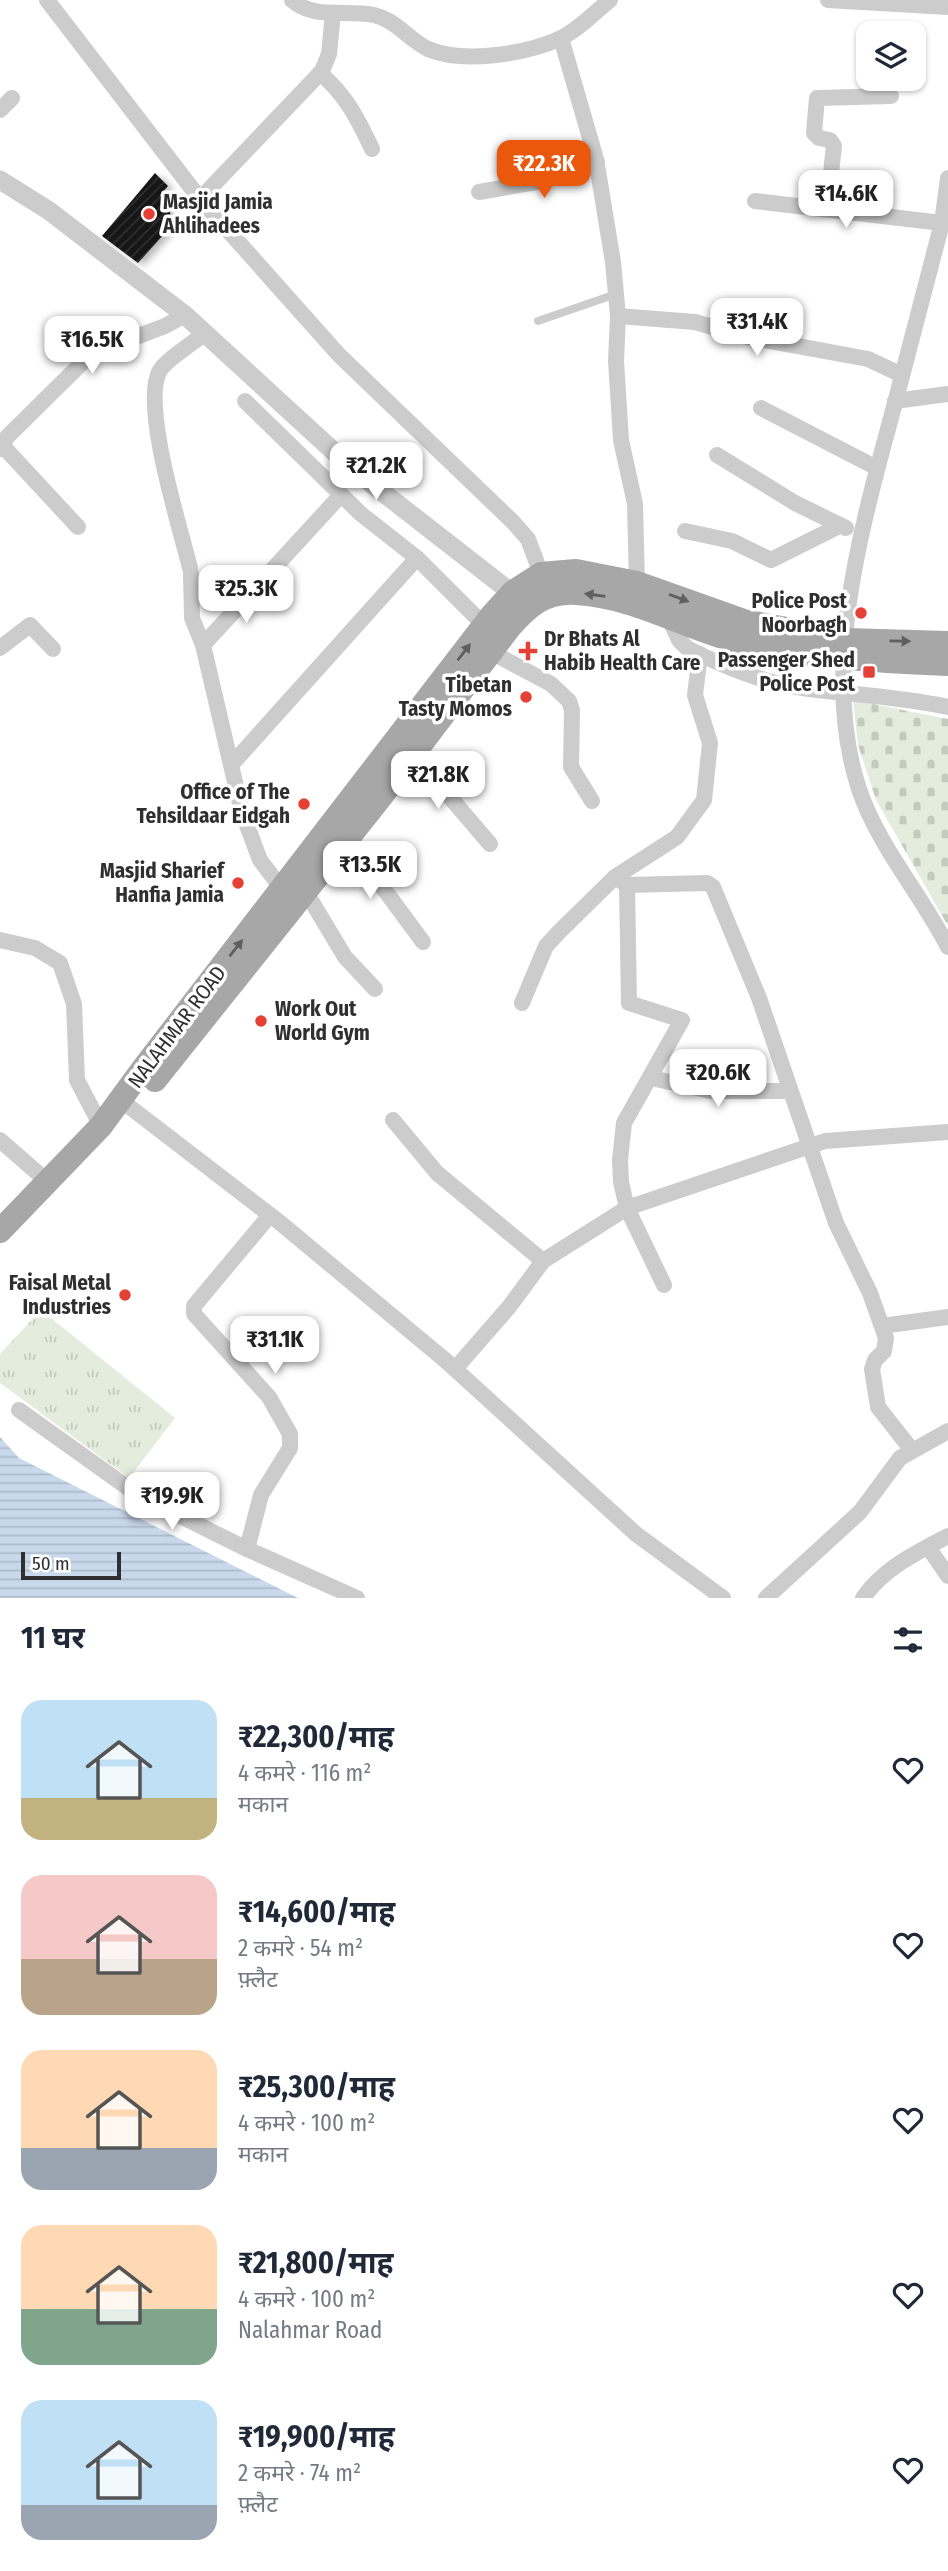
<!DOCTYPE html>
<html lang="hi">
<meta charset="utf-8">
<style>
:root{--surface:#fff;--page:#f6f6f7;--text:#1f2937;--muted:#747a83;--accent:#ea580c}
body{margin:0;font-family:"Fira Sans Condensed","Noto Sans Devanagari",sans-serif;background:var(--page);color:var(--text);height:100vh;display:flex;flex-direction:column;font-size:26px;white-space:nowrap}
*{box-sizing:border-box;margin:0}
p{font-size:23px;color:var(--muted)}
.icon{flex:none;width:38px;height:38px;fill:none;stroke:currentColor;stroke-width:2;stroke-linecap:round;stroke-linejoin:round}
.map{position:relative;height:1598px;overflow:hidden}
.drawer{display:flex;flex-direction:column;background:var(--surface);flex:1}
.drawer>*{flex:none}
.tools{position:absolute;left:856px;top:21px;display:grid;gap:14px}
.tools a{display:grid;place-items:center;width:70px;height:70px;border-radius:14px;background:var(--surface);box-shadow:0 2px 5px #0004;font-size:35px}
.scale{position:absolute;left:21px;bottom:18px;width:100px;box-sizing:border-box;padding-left:7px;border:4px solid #2f2f2f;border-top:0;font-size:19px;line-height:24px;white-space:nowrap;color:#2f2f2f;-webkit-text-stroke:5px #fff;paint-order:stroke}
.price{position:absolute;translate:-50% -60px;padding:0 16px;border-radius:14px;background:#fff;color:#222;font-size:23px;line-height:46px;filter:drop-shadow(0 2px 4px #0008)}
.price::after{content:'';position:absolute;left:50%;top:42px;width:21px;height:16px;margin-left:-10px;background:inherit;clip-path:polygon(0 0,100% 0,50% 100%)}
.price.selected{background:var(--accent);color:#fff}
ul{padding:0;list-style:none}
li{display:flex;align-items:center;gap:21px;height:175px;padding:0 21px}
li span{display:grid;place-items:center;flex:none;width:196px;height:140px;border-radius:21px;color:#555}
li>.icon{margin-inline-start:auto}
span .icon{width:84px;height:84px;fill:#fffc;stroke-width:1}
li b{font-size:30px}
h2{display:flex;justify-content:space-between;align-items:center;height:84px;padding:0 21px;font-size:30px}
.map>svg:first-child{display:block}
.cemetery{fill:url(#cemetery-stones)}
.park{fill:url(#park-tufts)}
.water{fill:url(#water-rules)}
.building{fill:url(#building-hatch);filter:url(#shadow)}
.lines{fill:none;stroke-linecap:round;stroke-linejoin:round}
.service{stroke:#ccc;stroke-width:8}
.minor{stroke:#ccc;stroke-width:16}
.tertiary{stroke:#ccc;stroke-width:19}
.primary{stroke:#a7a7a7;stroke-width:24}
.oneway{fill:#5f5f5f}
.poi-dot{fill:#e44033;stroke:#fff;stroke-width:2.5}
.labels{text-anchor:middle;stroke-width:7;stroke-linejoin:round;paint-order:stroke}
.poi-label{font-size:21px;font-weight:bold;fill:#2f2f2f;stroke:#fff;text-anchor:end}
.street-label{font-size:21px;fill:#2f2f2f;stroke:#fff}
</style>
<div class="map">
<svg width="948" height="1598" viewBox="0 0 948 1598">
<defs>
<pattern id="cemetery-stones" width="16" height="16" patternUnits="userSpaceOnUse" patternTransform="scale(1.75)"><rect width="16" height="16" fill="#e3ecdd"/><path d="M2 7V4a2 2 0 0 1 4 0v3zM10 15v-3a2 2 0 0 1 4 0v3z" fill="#c3cbbe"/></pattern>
<pattern id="park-tufts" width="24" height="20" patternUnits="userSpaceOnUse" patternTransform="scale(1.75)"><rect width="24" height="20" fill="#e3ecdd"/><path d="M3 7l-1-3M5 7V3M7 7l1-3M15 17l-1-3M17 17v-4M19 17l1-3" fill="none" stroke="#c3cbbe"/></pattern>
<pattern id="water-rules" width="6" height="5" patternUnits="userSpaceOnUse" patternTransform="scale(1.75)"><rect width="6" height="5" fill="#c9d9ec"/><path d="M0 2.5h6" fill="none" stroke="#adbbcb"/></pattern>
<pattern id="building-hatch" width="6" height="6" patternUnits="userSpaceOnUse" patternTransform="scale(1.75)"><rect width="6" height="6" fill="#161616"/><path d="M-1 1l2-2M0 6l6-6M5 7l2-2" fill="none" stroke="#303030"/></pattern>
<filter id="shadow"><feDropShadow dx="5.5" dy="3" stdDeviation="3.5" flood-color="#0004"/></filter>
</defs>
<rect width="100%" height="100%" fill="#fff"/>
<path class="cemetery" d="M853,700L948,719V926L876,800L858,745Z"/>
<path class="park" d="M41,1310L175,1418L129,1478L0,1383V1354Z"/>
<path class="water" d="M0,1437L19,1458L298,1598H0Z"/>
<path class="building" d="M155,173L168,186L160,195L175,222L138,263L102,236Z"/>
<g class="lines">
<path class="service" d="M538,321L616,294"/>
<g class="minor">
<path d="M47,0L200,199L339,355L513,522L528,539L541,574"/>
<path d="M292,0C314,20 347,9 374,15C396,20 409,40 428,49C464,64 525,54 559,39C577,31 595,12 610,0"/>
<path d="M828,0L948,7"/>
<path d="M561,38L596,159L613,262L618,316L616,361L621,440L635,504L637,583"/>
<path d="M320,73C346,95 358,119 372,149"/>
<path d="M0,110L12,98"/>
<path d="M948,178L942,223C926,283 911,343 895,403C863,522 819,668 859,789C878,846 921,894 948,947"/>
<path d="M479,192L542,181L597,162"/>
<path d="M200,199L322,71L329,54L333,13"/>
<path d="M755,201L942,223"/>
<path d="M827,209L834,146L830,140L819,138L814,133L817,98L891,96"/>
<path d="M618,316L695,322L743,336L868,359L902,375"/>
<path d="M245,401L361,514L417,558L484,625"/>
<path d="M895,401L948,394"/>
<path d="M761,408L877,468"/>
<path d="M0,443L78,527"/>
<path d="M0,449L7,437L91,354L165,326L185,315"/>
<path d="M717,455L795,503L846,528"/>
<path d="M685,531L732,541L771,560L839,526"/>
<path d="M190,568C180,527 142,408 159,372C164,361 193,343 204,334"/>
<path d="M191,574L192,618L203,645L341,495"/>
<path d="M668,616L679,640L687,648C722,666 769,685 809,689C856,695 902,697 948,707"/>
<path d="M203,645L242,812L260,860L282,889"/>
<path d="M0,648L30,625L53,649"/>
<path d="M491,652L551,684L569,701L572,710L571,767L592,801"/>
<path d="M413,754L490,844"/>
<path d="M232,764L417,558"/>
<path d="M347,839L423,942"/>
<path d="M615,877L627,885L707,883L713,887L759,998L836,1223L870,1293L886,1338L884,1351L875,1360L872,1369L878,1407L911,1449"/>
<path d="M627,885L629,1003L682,1020L624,1123L620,1160L621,1182L627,1208L664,1285"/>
<path d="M306,892L345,957L375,989"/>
<path d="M0,940L35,948L60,963L74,1004L77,1080L101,1126"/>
<path d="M522,1003L546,946L559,932L615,877L677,837L704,800L710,743L695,695L700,654"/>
<path d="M651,1078L711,1091H790"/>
<path d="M122,1101L278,1221L445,1360L636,1534L723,1598"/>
<path d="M393,1120L437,1173L543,1261"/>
<path d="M0,1140L48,1182"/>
<path d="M882,1326L948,1317"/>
<path d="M455,1369L509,1307L543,1261L627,1208L825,1141L948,1132"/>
<path d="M19,1410L138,1495L247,1549L357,1598"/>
<path d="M928,1547L948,1576"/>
<path d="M247,1549L261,1495L290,1448V1434L269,1397L194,1314V1306L270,1215"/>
<path d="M766,1598L860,1512L900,1458L948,1431"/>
<path d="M863,1598C884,1568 916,1553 948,1536"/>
</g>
<path class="tertiary" d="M0,180L48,210L185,315L354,470L521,600"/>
<g class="primary">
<path d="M155,1080L380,798L509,628C528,606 545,591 576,593C634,596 685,628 740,642C809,658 878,661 948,664"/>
<path d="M0,1231L101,1126L142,1070L492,615L513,592L541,574L576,571L637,583L744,621L846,640L948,643"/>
</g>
</g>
<defs><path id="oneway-solid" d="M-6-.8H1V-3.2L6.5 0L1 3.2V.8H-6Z" transform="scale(1.75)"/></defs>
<g class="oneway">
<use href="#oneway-solid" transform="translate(595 595) rotate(-172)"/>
<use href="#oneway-solid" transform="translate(679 598) rotate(20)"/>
<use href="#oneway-solid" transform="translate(900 641) rotate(1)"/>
<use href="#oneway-solid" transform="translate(464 652) rotate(-53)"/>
<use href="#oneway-solid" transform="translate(236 948) rotate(-52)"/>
</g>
<g class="poi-dot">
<circle cx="149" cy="214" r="7"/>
<circle cx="861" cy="613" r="7"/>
<path d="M524.5 640.5h7v7h7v7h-7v7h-7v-7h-7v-7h7z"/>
<rect x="862" y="665" width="14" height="14" rx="3.5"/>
<circle cx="526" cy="697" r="7"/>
<circle cx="304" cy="804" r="7"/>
<circle cx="238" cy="883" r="7"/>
<circle cx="261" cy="1021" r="7"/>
<circle cx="125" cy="1295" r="7"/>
</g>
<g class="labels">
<g class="poi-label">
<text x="163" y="209" text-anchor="start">Masjid Jamia<tspan x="163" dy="24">Ahlihadees</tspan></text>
<text x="847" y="608">Police Post<tspan x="847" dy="24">Noorbagh</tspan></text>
<text x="544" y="646" text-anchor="start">Dr Bhats Al<tspan x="544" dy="24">Habib Health Care</tspan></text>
<text x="855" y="667">Passenger Shed<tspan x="855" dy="24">Police Post</tspan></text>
<text x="512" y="692">Tibetan<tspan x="512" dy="24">Tasty Momos</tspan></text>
<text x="290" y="799">Office of The<tspan x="290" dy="24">Tehsildaar Eidgah</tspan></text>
<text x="224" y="878">Masjid Sharief<tspan x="224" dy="24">Hanfia Jamia</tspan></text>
<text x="275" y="1016" text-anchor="start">Work Out<tspan x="275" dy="24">World Gym</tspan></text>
<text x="111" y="1290">Faisal Metal<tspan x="111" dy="24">Industries</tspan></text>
</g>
<g class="street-label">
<text transform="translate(177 1027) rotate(-53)" y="7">NALAHMAR ROAD</text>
</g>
</g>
</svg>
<div class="tools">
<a><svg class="icon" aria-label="layers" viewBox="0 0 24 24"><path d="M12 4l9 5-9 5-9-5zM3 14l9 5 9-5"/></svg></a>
</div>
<div class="scale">50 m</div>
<b class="price selected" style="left:544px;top:200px">₹22.3K</b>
<b class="price" style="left:846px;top:230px">₹14.6K</b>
<b class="price" style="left:757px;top:358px">₹31.4K</b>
<b class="price" style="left:92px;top:376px">₹16.5K</b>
<b class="price" style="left:376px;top:502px">₹21.2K</b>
<b class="price" style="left:246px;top:625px">₹25.3K</b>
<b class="price" style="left:438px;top:811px">₹21.8K</b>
<b class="price" style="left:370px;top:901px">₹13.5K</b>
<b class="price" style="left:718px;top:1109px">₹20.6K</b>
<b class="price" style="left:275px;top:1376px">₹31.1K</b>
<b class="price" style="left:172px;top:1532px">₹19.9K</b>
</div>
<section class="drawer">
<h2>11 घर<svg class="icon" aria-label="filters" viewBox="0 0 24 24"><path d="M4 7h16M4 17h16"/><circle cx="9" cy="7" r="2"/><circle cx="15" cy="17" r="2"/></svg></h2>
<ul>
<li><span style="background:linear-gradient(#bfe0f5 70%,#c2b280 0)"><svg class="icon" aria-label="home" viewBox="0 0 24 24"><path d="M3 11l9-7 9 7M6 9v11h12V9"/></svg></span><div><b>₹22,300/माह</b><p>4 कमरे · 116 m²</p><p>मकान</p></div><svg class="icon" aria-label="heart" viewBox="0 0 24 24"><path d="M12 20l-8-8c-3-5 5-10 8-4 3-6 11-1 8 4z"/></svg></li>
<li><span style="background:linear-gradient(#f6c9c9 60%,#b9a48a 0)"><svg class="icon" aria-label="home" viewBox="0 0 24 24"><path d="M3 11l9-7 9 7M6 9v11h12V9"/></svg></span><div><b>₹14,600/माह</b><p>2 कमरे · 54 m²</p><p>फ़्लैट</p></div><svg class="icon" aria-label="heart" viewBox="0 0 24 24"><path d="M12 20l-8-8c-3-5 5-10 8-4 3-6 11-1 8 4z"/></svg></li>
<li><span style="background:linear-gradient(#ffd9b3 70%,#9aa5b1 0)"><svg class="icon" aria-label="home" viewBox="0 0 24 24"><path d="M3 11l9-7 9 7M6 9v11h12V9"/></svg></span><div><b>₹25,300/माह</b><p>4 कमरे · 100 m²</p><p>मकान</p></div><svg class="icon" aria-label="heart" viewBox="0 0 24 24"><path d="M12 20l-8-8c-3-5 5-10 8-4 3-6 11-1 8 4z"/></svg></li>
<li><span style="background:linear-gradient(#ffd9b3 60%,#7fa58c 0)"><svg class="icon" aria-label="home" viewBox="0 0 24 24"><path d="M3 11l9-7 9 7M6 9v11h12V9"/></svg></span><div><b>₹21,800/माह</b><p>4 कमरे · 100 m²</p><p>Nalahmar Road</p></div><svg class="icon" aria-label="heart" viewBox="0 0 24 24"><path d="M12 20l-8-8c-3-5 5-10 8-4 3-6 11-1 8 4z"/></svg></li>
<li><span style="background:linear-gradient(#bfe0f5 75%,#9aa5b1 0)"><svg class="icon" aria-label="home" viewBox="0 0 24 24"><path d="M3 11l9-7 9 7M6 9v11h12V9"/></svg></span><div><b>₹19,900/माह</b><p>2 कमरे · 74 m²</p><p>फ़्लैट</p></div><svg class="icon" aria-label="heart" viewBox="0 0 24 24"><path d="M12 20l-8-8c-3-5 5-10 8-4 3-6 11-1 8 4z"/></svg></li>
</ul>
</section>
